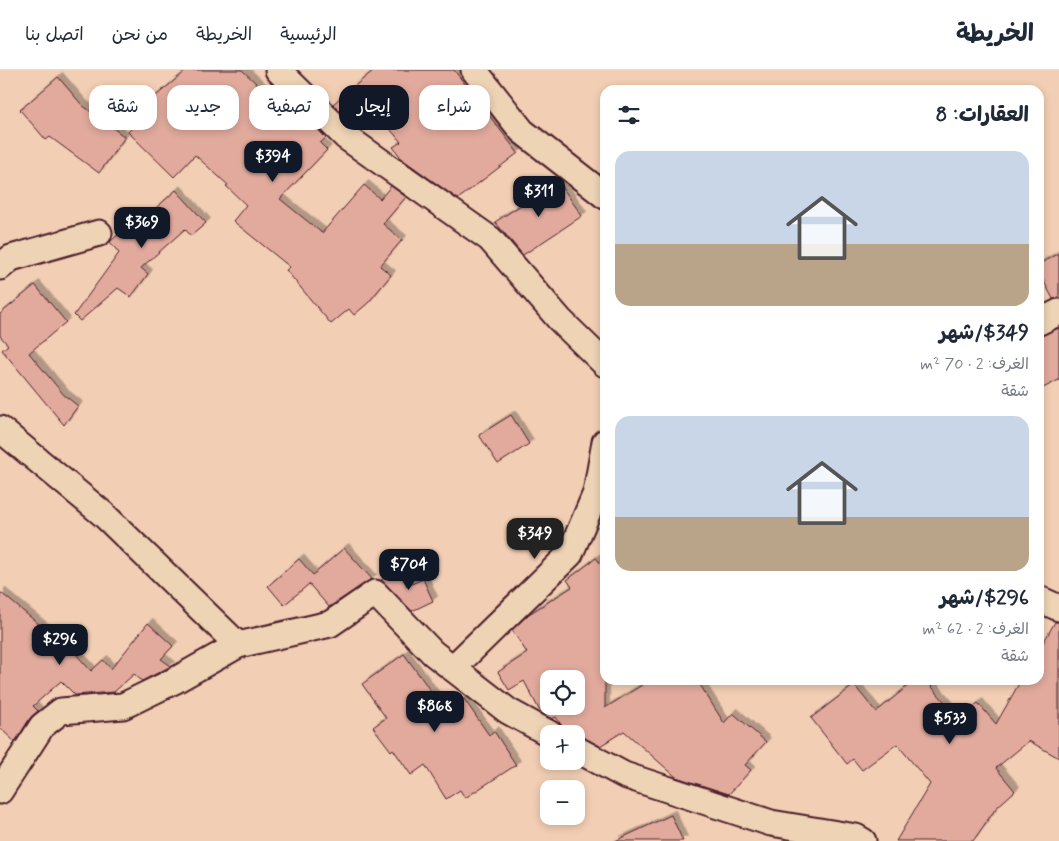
<!DOCTYPE html>
<html lang="ar">
<meta charset="utf-8">
<style>
:root{--surface:#fff;--page:#f6f6f7;--text:#1f2937;--muted:#747a83;--line:#e0e1e3;--accent:#111827}
body{margin:0;font-family:Mynerve,"Playpen Sans Arabic",sans-serif;background:var(--page);color:var(--text);direction:rtl;height:100vh;display:flex;flex-direction:column;font-size:19px;white-space:nowrap}
*{box-sizing:border-box;margin:0}
p{font-size:16px;color:var(--muted)}
.icon{flex:none;width:28px;height:28px;fill:none;stroke:currentColor;stroke-width:2;stroke-linecap:round;stroke-linejoin:round}
.map{position:relative;flex:1;overflow:hidden;direction:ltr}
.drawer{position:absolute;left:600px;top:15px;width:444px;height:600px;display:flex;flex-direction:column;background:var(--surface);border-radius:15px;box-shadow:0 2px 8px #0003;direction:rtl}
.drawer>*{flex:none}
.top-card{position:absolute;left:15px;top:15px;width:475px;height:45px;direction:rtl;display:flex;gap:10px}
.buttons{position:absolute;left:540px;top:600px;display:grid;gap:10px}
.buttons a{display:grid;place-items:center;width:45px;height:45px;border-radius:10px;background:var(--surface);box-shadow:0 2px 8px #0003;font-size:25px}
.price{position:absolute;translate:-50% -42px;padding:0 11px;border-radius:10px;background:var(--accent);color:#fff;font-size:16px;line-height:32px;filter:drop-shadow(0 1px 2px #0008)}
.price::after{content:'';position:absolute;left:50%;top:30px;width:15px;height:11px;margin-left:-8px;background:inherit;clip-path:polygon(0 0,100% 0,50% 100%)}
.price.current{background:#222;color:#fff}
ul{padding:0;list-style:none}
li{display:grid;align-content:center;gap:10px;height:265px;padding:0 15px}
li span{display:grid;place-items:center;height:155px;border-radius:15px;color:#555}
li>.icon{margin-inline-start:auto}
span .icon{width:90px;height:90px;fill:#fffc;stroke-width:1}
li b{font-size:21px}
h2{display:flex;justify-content:space-between;align-items:center;height:60px;padding:0 15px;font-size:21px}
.chip{padding:0 18px;border-radius:15px;background:var(--surface);box-shadow:0 2px 8px #0003;font-size:18px;line-height:45px}
.chip.current{background:var(--accent);color:#fff}
header{display:flex;align-items:center;gap:30px;box-sizing:border-box;height:70px;padding:0 25px;background:var(--surface);border-bottom:1px solid var(--line)}
header strong{font-size:24px}
nav{display:flex;gap:28px;margin-inline-start:auto;font-size:18px}
.map>svg:first-child{display:block}
.building{fill:#e1aa9d;stroke:#4a1f2b;fill-rule:evenodd;filter:url(#shadow)}
.lines{fill:none;stroke-linecap:round;stroke-linejoin:round}
.minor-casing{stroke:#4a1f2b;stroke-width:29}
.minor{stroke:#eed3b5;stroke-width:25}
</style>
<header>
<strong>الخريطة</strong>
<nav><a>الرئيسية</a><a>الخريطة</a><a>من نحن</a><a>اتصل بنا</a></nav>
</header>
<div class="map">
<svg width="1059" height="771" viewBox="0 0 1059 771">
<defs>
<filter id="shadow"><feDropShadow dx="4.5" dy="-4.5" stdDeviation="0" flood-color="#0004"/></filter>
</defs>
<rect width="100%" height="100%" fill="#f2ceb4"/>
<filter id="ink" filterUnits="userSpaceOnUse"><feTurbulence type="fractalNoise" baseFrequency=".02" numOctaves="2"/><feDisplacementMap in="SourceGraphic" scale="10" xChannelSelector="R" yChannelSelector="G"/><feConvolveMatrix kernelMatrix="1 2 1 2 8 2 1 2 1" color-interpolation-filters="sRGB"/></filter>
<g filter="url(#ink)">
<g class="building">
<path d="M187,0H242L304,58L311,52L326,68L320,73L327,80L280,129L322,163L364,115L380,129L391,116L406,127L383,154L402,170L380,196L391,205L368,233L354,245L349,239L331,254L286,200L290,197L233,151L246,135L226,116L228,115L195,85L174,107L128,62L155,34L151,30Z"/>
<path d="M374,0H454L518,83L458,129L402,89L393,77L401,72L368,33L349,49L333,34Z"/>
<path d="M58,7L82,35L125,67L99,103L50,67L46,70L20,40Z"/>
<path d="M558,111L582,146L523,185L495,152Z"/>
<path d="M176,120L206,153L191,166L185,159L141,198L148,204L131,227L118,218L80,251L74,245L119,183L110,172L131,153L134,158Z"/>
<path d="M1059,183V228L1053,229L1039,202V194Z"/>
<path d="M35,215L66,252L29,283L64,325L78,336L64,355L2,280L8,275L0,266V244Z"/>
<path d="M1059,258V310L1039,320V266Z"/>
<path d="M511,345L529,374L498,394L479,365Z"/>
<path d="M344,478L372,509L329,537L309,514L284,535L268,516L299,489L313,505Z"/>
<path d="M596,488L605,499V638L650,610H697L724,653L733,643L766,672L745,695L751,700L729,724L676,707L624,661L600,676L576,664H567L556,647L552,649L541,643L524,611L509,620L498,602L527,583L512,560L529,544L572,517L567,510ZM549,609H576V636H549Z"/>
<path d="M401,501L407,516L423,509L433,531L412,541L381,510Z"/>
<path d="M0,522L64,575L66,573L91,601L103,590L111,599L148,553L173,576L161,589L171,596L142,611L134,604L114,622L75,625L61,611L33,636L38,641L30,648L15,672L0,658Z"/>
<path d="M1055,552H1059V688L1029,671L996,698L1015,721L996,738L973,771H896L930,714L897,674L862,700L853,689L847,694L811,648L854,615L876,642L915,610H926L959,649L978,633L996,654L1021,610H1039V580Z"/>
<path d="M404,584L446,642L464,629L489,665L494,661L516,695L465,728L460,720L446,729L425,695L411,705L393,679L391,681L373,657L386,648L362,614Z"/>
<path d="M671,745L683,771H615Z"/>
</g>
<g class="lines">
<g class="minor-casing">
<g id="minor">
<path d="M278,0L346,67L490,169L560,250L605,294"/>
<path d="M474,0L522,61L605,126"/>
<path d="M0,197L11,188L99,163"/>
<path d="M1039,252L1059,242"/>
<path d="M0,359L103,444L238,575"/>
<path d="M1039,529L1059,538"/>
<path d="M453,598L570,484L596,423L605,372"/>
<path d="M576,679L624,705L771,753L856,767L863,771"/>
<path d="M0,721L42,656L61,641L123,636L174,611L238,575L330,554L375,523L433,583L508,641L550,664"/>
</g>
</g>
<use href="#minor" class="minor"/>
</g>
</g>
</svg>
<div class="buttons">
<a><svg class="icon" aria-label="locate" viewBox="0 0 24 24"><circle cx="12" cy="12" r="6"/><path d="M12 2v4M12 18v4M2 12h4M18 12h4"/></svg></a>
<a>+</a>
<a>−</a>
</div>
<b class="price" style="left:273px;top:113px">$394</b>
<b class="price" style="left:539px;top:148px">$311</b>
<b class="price" style="left:142px;top:179px">$369</b>
<b class="price current" style="left:535px;top:490px">$349</b>
<b class="price" style="left:409px;top:521px">$704</b>
<b class="price" style="left:60px;top:596px">$296</b>
<b class="price" style="left:435px;top:663px">$868</b>
<b class="price" style="left:950px;top:675px">$533</b>
<div class="top-card">
<a class="chip">شراء</a>
<a class="chip current">إيجار</a>
<a class="chip">تصفية</a>
<a class="chip">جديد</a>
<a class="chip">شقة</a>
</div>
<section class="drawer">
<h2>العقارات: 8<svg class="icon" aria-label="filters" viewBox="0 0 24 24"><path d="M4 7h16M4 17h16"/><circle cx="9" cy="7" r="2"/><circle cx="15" cy="17" r="2"/></svg></h2>
<ul>
<li><span style="background:linear-gradient(#c9d6e8 60%,#b9a48a 0)"><svg class="icon" aria-label="home" viewBox="0 0 24 24"><path d="M3 11l9-7 9 7M6 9v11h12V9"/></svg></span><div><b>$349/شهر</b><p>الغرف: 2 · 70 m²</p><p>شقة</p></div></li>
<li><span style="background:linear-gradient(#c9d6e8 65%,#b9a48a 0)"><svg class="icon" aria-label="home" viewBox="0 0 24 24"><path d="M3 11l9-7 9 7M6 9v11h12V9"/></svg></span><div><b>$296/شهر</b><p>الغرف: 2 · 62 m²</p><p>شقة</p></div></li>
</ul>
</section>
</div>
